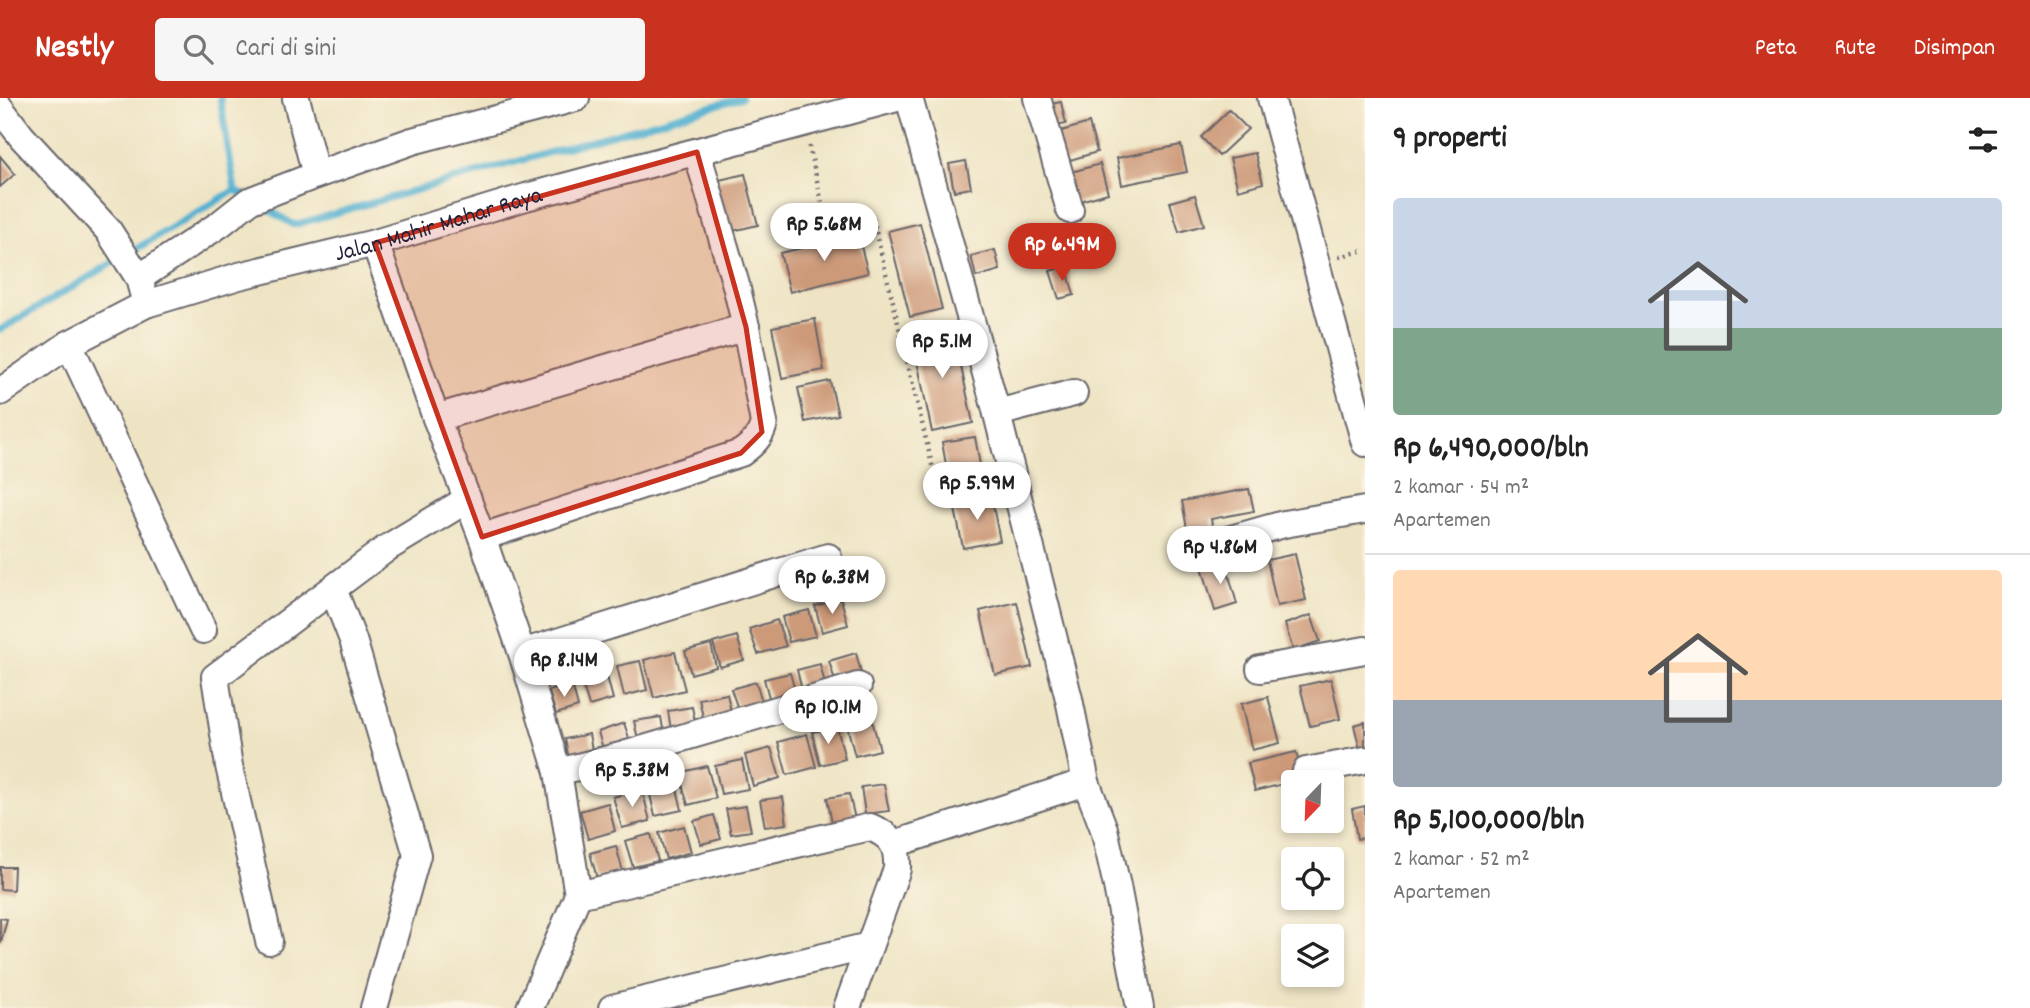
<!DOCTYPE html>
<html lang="id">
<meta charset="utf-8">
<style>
:root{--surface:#fff;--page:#f6f6f6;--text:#222;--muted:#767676;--line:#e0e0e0;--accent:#c8321e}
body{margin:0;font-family:Dekko,sans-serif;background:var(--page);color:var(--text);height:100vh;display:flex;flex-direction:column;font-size:26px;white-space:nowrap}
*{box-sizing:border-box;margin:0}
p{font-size:23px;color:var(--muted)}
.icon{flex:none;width:38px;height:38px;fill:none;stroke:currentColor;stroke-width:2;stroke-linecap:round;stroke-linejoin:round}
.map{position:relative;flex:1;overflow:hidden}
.panel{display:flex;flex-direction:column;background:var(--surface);width:665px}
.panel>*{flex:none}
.needle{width:46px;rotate:203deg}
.tools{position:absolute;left:1281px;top:672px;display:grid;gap:14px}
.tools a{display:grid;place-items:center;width:63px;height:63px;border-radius:7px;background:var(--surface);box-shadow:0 4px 10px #0003;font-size:35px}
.price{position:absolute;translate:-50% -60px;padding:0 16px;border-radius:24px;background:#fff;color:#222;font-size:23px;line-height:46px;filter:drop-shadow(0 2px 4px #0008)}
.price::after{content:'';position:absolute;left:50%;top:42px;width:21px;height:16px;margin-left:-10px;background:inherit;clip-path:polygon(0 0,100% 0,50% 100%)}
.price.active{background:var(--accent);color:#fff}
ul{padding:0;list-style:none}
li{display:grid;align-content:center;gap:14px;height:371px;padding:0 28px}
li+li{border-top:2px solid var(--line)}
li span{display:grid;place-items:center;height:217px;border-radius:7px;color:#555}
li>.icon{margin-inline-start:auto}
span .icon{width:126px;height:126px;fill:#fffc;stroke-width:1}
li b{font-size:30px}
h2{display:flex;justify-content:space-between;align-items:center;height:84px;padding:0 28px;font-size:30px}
header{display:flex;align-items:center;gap:42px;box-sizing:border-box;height:98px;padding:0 35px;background:var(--accent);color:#fff}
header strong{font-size:33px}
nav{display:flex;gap:38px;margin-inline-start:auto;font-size:24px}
.search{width:490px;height:63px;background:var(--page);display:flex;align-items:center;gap:18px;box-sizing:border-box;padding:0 24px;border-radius:7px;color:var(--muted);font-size:26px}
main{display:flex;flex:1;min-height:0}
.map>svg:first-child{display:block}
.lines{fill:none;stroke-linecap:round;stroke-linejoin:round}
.stream{stroke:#52b0d0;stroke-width:7}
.building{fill:#cd9a79}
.minor-casing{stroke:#69666b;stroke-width:30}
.path{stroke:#69666b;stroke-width:4.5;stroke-dasharray:2 5;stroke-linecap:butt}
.minor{stroke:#fff;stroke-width:26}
.marked{fill:#c8321e;fill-opacity:0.2;stroke:#c8321e;stroke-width:5;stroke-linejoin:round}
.labels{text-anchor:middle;stroke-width:5;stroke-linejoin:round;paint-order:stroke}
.street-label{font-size:24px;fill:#22223b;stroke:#fcf5e5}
</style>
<header>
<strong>Nestly</strong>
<div class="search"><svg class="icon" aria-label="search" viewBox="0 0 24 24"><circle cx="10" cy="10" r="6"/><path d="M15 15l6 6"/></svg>Cari di sini</div>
<nav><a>Peta</a><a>Rute</a><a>Disimpan</a></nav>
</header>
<main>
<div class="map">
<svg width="1365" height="910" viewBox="0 0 1365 910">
<rect width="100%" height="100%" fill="#fcf5e5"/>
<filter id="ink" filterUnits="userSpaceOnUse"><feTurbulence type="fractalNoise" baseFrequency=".0143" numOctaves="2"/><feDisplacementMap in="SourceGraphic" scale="14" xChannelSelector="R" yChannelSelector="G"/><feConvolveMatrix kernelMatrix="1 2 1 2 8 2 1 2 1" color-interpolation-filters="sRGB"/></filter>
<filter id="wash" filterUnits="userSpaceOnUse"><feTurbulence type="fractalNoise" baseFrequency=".00686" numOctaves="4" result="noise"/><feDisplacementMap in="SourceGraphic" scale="28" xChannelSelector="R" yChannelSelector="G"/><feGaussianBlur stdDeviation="1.57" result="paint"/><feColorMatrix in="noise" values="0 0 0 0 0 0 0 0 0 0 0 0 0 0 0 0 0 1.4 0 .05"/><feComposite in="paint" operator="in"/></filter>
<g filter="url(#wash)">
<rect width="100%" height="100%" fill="#eee4c4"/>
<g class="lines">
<g class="stream">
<path d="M220,0L235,92L245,98"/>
<path d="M258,105L294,127L741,0"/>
<path d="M0,232L235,92"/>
</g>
</g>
<g id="blocks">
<g class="building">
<path d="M1061,4L1066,26L1046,30L1042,8Z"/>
<path d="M1229,12L1248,31L1219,58L1201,39Z"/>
<path d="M1089,25L1097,54L1060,65L1051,36Z"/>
<path d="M1181,47L1187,74L1122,87L1117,60Z"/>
<path d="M1255,55L1263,85L1238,92L1230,60Z"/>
<path d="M0,58L15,76L0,89Z"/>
<path d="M966,63L971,90L954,93L949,66Z"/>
<path d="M1100,66L1108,95L1070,106L1061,77Z"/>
<path d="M745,76L758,127L728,134L715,83Z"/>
<path d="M1195,97L1204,127L1179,134L1170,104Z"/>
<path d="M920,125L942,211L910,219L888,133Z"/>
<path d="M858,137L868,175L790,194L780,155Z"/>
<path d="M995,152L1000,172L976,179L971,158Z"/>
<path d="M1066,168L1074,197L1059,201L1050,173Z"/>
<path d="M815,221L824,272L782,280L772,229Z"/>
<path d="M953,231L973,325L932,334L912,239Z"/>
<path d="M830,283L838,317L805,324L798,290Z"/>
<path d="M975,339L983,384L950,389L942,344Z"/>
<path d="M1249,391L1254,413L1211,421L1214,438L1189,442L1182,403Z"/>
<path d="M991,398L1000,443L963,450L954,406Z"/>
<path d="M1295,456L1306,502L1277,508L1267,462Z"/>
<path d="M1225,463L1237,506L1215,513L1202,469Z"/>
<path d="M841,501L848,527L822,534L815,508Z"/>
<path d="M1017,504L1032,569L995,577L980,513Z"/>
<path d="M809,512L816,538L789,544L782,519Z"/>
<path d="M1311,517L1320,543L1293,552L1285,526Z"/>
<path d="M777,522L786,548L758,556L749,531Z"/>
<path d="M737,538L744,562L720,569L713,545Z"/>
<path d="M711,546L716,569L691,576L685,553Z"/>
<path d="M675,554L685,592L654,600L644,562Z"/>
<path d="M856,555L862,578L836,586L829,563Z"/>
<path d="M640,563L647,592L624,598L617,568Z"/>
<path d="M820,566L826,590L803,596L797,572Z"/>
<path d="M606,575L613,601L589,608L581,582Z"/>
<path d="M790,575L797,600L771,607L764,581Z"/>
<path d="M1331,581L1340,621L1310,628L1300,588Z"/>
<path d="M756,584L764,610L740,617L731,591Z"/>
<path d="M572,586L578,609L556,616L549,593Z"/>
<path d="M727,596L733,622L705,628L699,601Z"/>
<path d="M1268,599L1280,645L1252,652L1241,606Z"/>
<path d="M692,609L697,633L672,638L668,613Z"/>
<path d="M871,618L880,652L855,658L846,624Z"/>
<path d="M661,619L665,642L639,646L634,623Z"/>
<path d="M1365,624V651L1360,652L1354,627Z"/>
<path d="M624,625L632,649L605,657L598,634Z"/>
<path d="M837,629L845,661L820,667L812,634Z"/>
<path d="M589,636L594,662L570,666L565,641Z"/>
<path d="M807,636L816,669L787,677L778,644Z"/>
<path d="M771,650L780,680L753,688L745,657Z"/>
<path d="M1296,654L1303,681L1255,693L1248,665Z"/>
<path d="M742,662L748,691L721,696L715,668Z"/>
<path d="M707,668L716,700L688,707L679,675Z"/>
<path d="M674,678L682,712L655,718L647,684Z"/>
<path d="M884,686L889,713L865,716L861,689Z"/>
<path d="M642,691L650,723L622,730L613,699Z"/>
<path d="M849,696L856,725L833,730L827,700Z"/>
<path d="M783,699L787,726L765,729L760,702Z"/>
<path d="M608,705L615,733L588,741L580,713Z"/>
<path d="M746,708L751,733L731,736L726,711Z"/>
<path d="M1365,708V740L1357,741L1352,711Z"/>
<path d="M714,717L721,741L701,746L694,723Z"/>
<path d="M684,728L691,754L666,761L659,735Z"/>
<path d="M651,736L658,763L633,769L625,743Z"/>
<path d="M616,748L623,774L597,780L590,755Z"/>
<path d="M0,769H14L13,792L0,791Z"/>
<path d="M0,820L7,821L1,844H0Z"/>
</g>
</g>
</g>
<g filter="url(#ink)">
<use href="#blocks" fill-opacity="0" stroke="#69666b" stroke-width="2"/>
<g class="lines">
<g class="minor-casing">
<g id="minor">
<path d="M296,0L316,77L412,43L576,0"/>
<path d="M909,0L995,308L1069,601L1086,684L1104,731L1117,788L1140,910"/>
<path d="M1037,0L1070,112"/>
<path d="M1271,0L1365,345"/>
<path d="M0,10L22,39L108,132L139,180L146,206"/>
<path d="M697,54L736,187L746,229"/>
<path d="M375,145L436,320L482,439L522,555L558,674L578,797L870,729C892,738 898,747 897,771L847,910"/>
<path d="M139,180L220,126L249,103L316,77"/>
<path d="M69,246L203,532"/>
<path id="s1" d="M0,294L69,246L146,206L239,178L375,145L526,99L897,0"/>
<path d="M997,315L1074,295"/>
<path d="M436,320L746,229L764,325C761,339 752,347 741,355L482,439"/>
<path d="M1203,449L1284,426L1365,412"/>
<path d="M333,491L353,542L417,757L374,910"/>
<path d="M522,555L828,459"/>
<path d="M1260,571L1365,552"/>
<path d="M1306,673L1365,662"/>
<path d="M558,674L624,657L858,588"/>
<path d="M894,746L1086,684"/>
<path d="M269,843L229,668L215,579L387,450L468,401"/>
<path d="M530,910L578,797"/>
<path d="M612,910L869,848"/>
</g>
</g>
<g class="path">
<path d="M809,48L827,126L873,121L934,375"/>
<path d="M1339,159L1365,152"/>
</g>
<use href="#minor" class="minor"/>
</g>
</g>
<path class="marked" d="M697,54L746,229L762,334L741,355L482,439L375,145Z"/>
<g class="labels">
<g class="street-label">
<text dy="8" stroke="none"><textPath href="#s1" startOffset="474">Jalan Mahir Mahar Raya</textPath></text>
</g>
</g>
</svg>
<div class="tools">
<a><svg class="needle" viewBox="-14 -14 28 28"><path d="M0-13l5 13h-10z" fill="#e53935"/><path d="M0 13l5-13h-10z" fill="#767676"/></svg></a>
<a><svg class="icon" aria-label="locate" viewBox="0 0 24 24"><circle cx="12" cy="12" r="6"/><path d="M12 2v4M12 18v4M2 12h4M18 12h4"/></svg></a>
<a><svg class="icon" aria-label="layers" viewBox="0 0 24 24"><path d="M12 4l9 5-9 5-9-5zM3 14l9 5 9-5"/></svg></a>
</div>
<b class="price" style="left:824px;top:165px">Rp 5.68M</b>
<b class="price active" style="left:1062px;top:185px">Rp 6.49M</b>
<b class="price" style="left:942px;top:282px">Rp 5.1M</b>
<b class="price" style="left:977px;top:424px">Rp 5.99M</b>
<b class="price" style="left:1220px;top:488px">Rp 4.86M</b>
<b class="price" style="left:832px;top:518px">Rp 6.38M</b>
<b class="price" style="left:564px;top:601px">Rp 8.14M</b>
<b class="price" style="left:828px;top:648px">Rp 10.1M</b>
<b class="price" style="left:632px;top:711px">Rp 5.38M</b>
</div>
<section class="panel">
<h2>9 properti<svg class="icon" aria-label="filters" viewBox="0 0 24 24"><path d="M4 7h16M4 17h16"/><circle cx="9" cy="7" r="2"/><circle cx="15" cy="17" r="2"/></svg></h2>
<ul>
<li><span style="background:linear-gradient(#c9d6e8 60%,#7fa58c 0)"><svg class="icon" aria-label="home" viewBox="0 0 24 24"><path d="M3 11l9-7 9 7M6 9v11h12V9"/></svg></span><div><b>Rp 6,490,000/bln</b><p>2 kamar · 54 m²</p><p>Apartemen</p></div></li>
<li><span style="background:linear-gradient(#ffd9b3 60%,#9aa5b1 0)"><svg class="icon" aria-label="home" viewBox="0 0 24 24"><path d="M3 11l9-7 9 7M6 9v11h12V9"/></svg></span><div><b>Rp 5,100,000/bln</b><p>2 kamar · 52 m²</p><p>Apartemen</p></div></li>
</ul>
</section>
</main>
